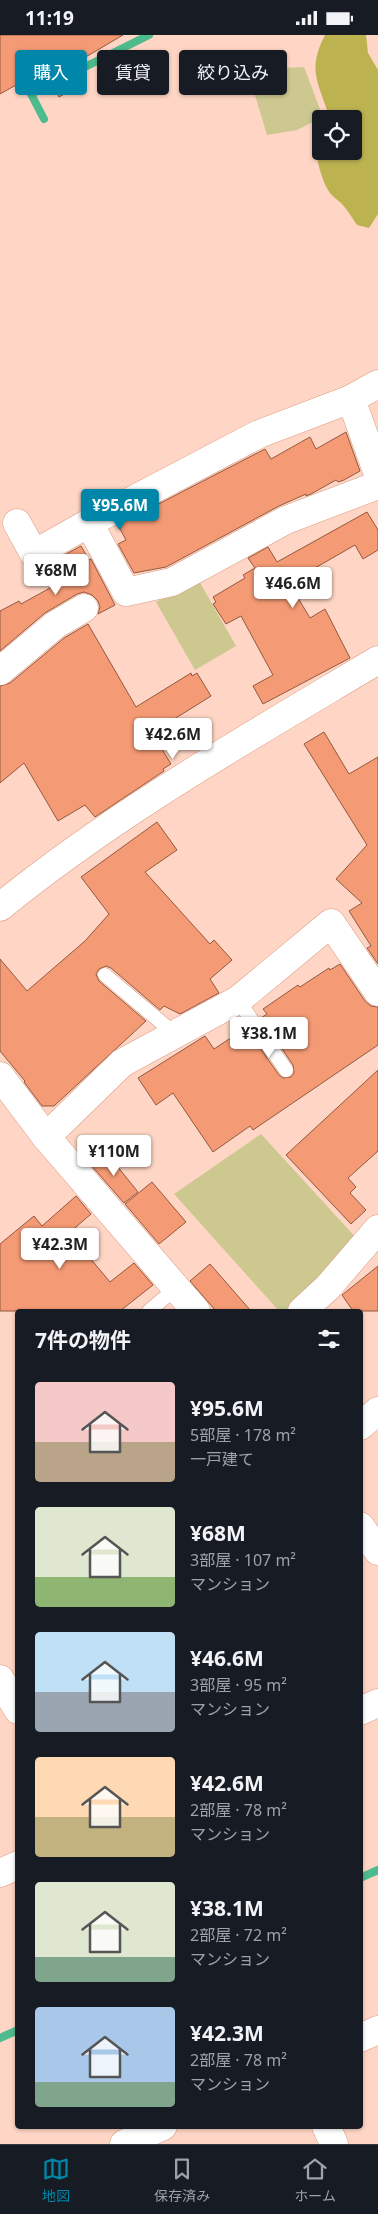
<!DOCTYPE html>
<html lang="ja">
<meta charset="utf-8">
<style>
:root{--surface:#171b24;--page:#242831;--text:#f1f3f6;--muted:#9ea1a6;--line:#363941;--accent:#0086a8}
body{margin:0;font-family:"Noto Sans","Noto Sans JP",sans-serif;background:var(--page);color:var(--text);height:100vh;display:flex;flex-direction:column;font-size:19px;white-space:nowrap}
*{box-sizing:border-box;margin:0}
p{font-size:16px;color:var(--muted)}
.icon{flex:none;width:28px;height:28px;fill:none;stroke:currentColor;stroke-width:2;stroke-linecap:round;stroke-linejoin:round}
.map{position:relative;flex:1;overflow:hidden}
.panel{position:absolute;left:15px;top:1274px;width:348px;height:820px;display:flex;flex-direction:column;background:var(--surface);border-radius:5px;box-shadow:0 1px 4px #0004}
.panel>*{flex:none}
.hud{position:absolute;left:15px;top:15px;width:349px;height:45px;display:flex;gap:10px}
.tools{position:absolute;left:312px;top:75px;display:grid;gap:10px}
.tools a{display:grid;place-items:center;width:50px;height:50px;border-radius:5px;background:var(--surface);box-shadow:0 1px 4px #0004;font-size:25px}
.price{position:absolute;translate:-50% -42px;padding:0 11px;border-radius:5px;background:#fff;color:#222;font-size:16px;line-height:32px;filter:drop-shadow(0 1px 2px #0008)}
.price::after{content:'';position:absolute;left:50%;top:30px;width:15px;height:11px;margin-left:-8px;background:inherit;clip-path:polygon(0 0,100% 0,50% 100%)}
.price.on{background:var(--accent);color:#fff}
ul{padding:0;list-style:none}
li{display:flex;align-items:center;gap:15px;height:125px;padding:0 20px}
li span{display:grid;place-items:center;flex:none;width:140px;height:100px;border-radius:5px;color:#555}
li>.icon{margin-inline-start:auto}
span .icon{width:60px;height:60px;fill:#fffc;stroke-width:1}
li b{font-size:21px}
h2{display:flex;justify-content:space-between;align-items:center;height:60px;padding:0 20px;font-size:21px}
.chip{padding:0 18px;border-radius:5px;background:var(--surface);box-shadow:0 1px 4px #0004;font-size:18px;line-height:45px}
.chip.on{background:var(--accent);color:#fff}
.status{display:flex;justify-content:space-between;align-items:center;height:35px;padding:0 25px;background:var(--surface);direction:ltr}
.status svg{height:14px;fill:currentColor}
.menu{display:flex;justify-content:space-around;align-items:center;height:70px;border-top:1px solid var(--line);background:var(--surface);font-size:14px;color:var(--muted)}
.menu a{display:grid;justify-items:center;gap:2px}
.menu .on{color:var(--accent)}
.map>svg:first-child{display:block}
.green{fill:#cdc88f}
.forest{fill:#bcb250}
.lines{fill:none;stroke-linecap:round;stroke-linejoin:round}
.stream{stroke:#4ebb8e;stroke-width:8}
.building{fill:#f49a74;stroke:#935940}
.lane-casing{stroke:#db9b80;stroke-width:15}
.street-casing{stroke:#db9b80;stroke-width:29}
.lane{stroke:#fff;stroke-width:14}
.street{stroke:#fff;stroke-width:28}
</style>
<div class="status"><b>11:19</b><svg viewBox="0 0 49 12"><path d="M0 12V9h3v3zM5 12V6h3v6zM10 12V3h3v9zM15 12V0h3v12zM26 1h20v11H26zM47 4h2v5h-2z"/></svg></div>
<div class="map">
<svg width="378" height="2109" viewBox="0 0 378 2109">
<rect width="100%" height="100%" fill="#ffd6c5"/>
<g class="green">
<path d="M304,32L323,82L297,95L267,100L248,37L253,34Z"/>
<path d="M198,544L236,611L195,635L156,567Z"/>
<path d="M261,1099L359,1206L291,1276H279L174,1159Z"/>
</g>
<path class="forest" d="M325,0H366L368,18L378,35V179L369,193L357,190C352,183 348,175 341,168C338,165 333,162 330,158C320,144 309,103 321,88V116H354V84H326L329,81C318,46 307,35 325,0Z"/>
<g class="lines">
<g class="stream">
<path d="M44,84L31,59L149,0"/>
<path d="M360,1843L378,1835"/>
<path d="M0,2003L18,1995"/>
</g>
</g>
<g class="building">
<path d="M0,0H123L67,33L77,52L59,62L43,35L0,59Z"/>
<path d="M346,397L360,436L344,445L338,447L336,445L311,459L306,461V459L279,471L166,532L134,538L118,509L126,505L118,490L265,414L271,424L310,402L316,414Z"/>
<path d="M367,477L378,495V515L363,524L355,510L289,548L310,583L325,574L350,623L263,669L253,651L273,640L241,581L226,589L213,569L216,567L213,562L245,543L243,540L255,533L248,523L268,512L277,527Z"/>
<path d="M81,511L89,525L91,524L115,570L98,579L100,572L98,566L92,560L84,557L77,559L45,578L0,616V576L19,566L21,569L70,542L59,523Z"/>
<path d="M88,589L136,672L191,638L192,641L197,638L211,661L152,698L171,729L163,734L164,736L95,782L85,770L58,786L24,728L0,748V651L10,648L64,603Z"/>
<path d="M324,697L349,739L378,722V929L367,913L371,911L349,876L362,868L336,844L367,810L304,709Z"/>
<path d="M157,787L177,815L145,837L210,909L214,905L232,925L210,944L219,958L180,979L164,971L160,975L111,933L106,931L99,934L96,939L99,946L146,986L54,1071H42L24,1047L25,1046L0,1016V924L27,956L85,906L109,879L81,842Z"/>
<path d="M340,929L365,966L371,971L378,972V1010L253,1095L250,1091L213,1117L173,1058L156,1070L138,1043L205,1001L214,1014L246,993L279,1040L283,1043L291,1042L294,1038L293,1030L261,983L267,979L263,974L298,950L300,952L329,933L330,935Z"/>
<path d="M378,1035V1116L348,1143L356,1152L350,1158L366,1175L351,1189L286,1120Z"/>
<path d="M105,1116L138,1157L124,1168L90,1129Z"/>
<path d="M152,1147L186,1187L159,1209L125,1169Z"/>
<path d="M76,1161L91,1179L69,1198L110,1247L134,1228L153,1250L120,1276H0V1209L34,1181L42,1191Z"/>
<path d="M210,1229L251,1276H216L190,1246Z"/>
<path d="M378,1231V1276H353L342,1260Z"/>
</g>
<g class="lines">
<g class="lane-casing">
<g id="lane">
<path d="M105,940L175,999"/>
<path d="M238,965L286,1035"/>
<path d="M149,1276L176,1253"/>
</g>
</g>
<g class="street-casing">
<g id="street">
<path d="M378,349L351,364L259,399L89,488L126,557L172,547L286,485L378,450"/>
<path d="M351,364L378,439"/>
<path d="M17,488L34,519L89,488"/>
<path d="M0,636L55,590L84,573"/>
<path d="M0,872C115,778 251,701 378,625"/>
<path d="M0,1041L46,1102L196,1276"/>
<path d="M46,1102L122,1028L238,965L331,888L378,957"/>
<path d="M302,1276L328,1252L378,1194"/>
<path d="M360,1391L378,1376"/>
<path d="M360,1491L378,1516"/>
<path d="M0,1644L18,1675"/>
<path d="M360,1676L378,1668"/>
<path d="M0,1838L18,1830"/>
<path d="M360,2003L378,1995"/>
<path d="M326,2091L334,2109"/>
<path d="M124,2109L163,2091"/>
</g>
</g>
<use href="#lane" class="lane"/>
<use href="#street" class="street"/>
</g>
</svg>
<div class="tools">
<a><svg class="icon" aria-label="locate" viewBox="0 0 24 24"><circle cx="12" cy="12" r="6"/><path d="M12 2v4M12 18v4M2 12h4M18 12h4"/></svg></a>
</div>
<b class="price on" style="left:120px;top:496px">¥95.6M</b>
<b class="price" style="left:56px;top:561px">¥68M</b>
<b class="price" style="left:293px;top:574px">¥46.6M</b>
<b class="price" style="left:173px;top:725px">¥42.6M</b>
<b class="price" style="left:269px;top:1024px">¥38.1M</b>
<b class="price" style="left:114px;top:1142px">¥110M</b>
<b class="price" style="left:60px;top:1235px">¥42.3M</b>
<div class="hud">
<a class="chip on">購入</a>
<a class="chip">賃貸</a>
<a class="chip">絞り込み</a>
</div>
<section class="panel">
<h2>7件の物件<svg class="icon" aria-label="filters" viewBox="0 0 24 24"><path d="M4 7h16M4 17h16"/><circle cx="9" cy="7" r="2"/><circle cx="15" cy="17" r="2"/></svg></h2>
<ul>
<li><span style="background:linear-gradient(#f6c9c9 60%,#b9a48a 0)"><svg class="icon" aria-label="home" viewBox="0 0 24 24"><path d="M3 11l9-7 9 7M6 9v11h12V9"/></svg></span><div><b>¥95.6M</b><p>5部屋 · 178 m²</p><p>一戸建て</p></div></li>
<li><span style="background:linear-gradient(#dfe7d0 70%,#8fb573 0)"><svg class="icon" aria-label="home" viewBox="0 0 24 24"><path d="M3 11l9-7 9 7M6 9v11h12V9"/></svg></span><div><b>¥68M</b><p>3部屋 · 107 m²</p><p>マンション</p></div></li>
<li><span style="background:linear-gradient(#bfe0f5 60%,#9aa5b1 0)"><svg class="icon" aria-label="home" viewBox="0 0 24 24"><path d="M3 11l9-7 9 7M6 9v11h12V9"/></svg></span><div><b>¥46.6M</b><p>3部屋 · 95 m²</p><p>マンション</p></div></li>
<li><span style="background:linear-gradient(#ffd9b3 60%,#c2b280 0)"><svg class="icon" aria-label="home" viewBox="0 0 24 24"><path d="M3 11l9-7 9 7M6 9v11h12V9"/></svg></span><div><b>¥42.6M</b><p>2部屋 · 78 m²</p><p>マンション</p></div></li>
<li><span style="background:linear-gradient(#dfe7d0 75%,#7fa58c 0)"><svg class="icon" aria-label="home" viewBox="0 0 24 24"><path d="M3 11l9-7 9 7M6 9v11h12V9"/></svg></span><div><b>¥38.1M</b><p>2部屋 · 72 m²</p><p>マンション</p></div></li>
<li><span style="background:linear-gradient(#a9c7e8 75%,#7fa58c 0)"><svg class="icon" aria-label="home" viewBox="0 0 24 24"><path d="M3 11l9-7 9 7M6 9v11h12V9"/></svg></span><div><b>¥42.3M</b><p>2部屋 · 78 m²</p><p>マンション</p></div></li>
</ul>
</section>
</div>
<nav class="menu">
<a class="on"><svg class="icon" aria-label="map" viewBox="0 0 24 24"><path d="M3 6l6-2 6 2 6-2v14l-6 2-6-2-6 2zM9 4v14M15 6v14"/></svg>地図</a>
<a><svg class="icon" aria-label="saved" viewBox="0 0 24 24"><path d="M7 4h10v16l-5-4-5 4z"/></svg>保存済み</a>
<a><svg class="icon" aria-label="home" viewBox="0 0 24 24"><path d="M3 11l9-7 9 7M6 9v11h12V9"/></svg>ホーム</a>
</nav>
